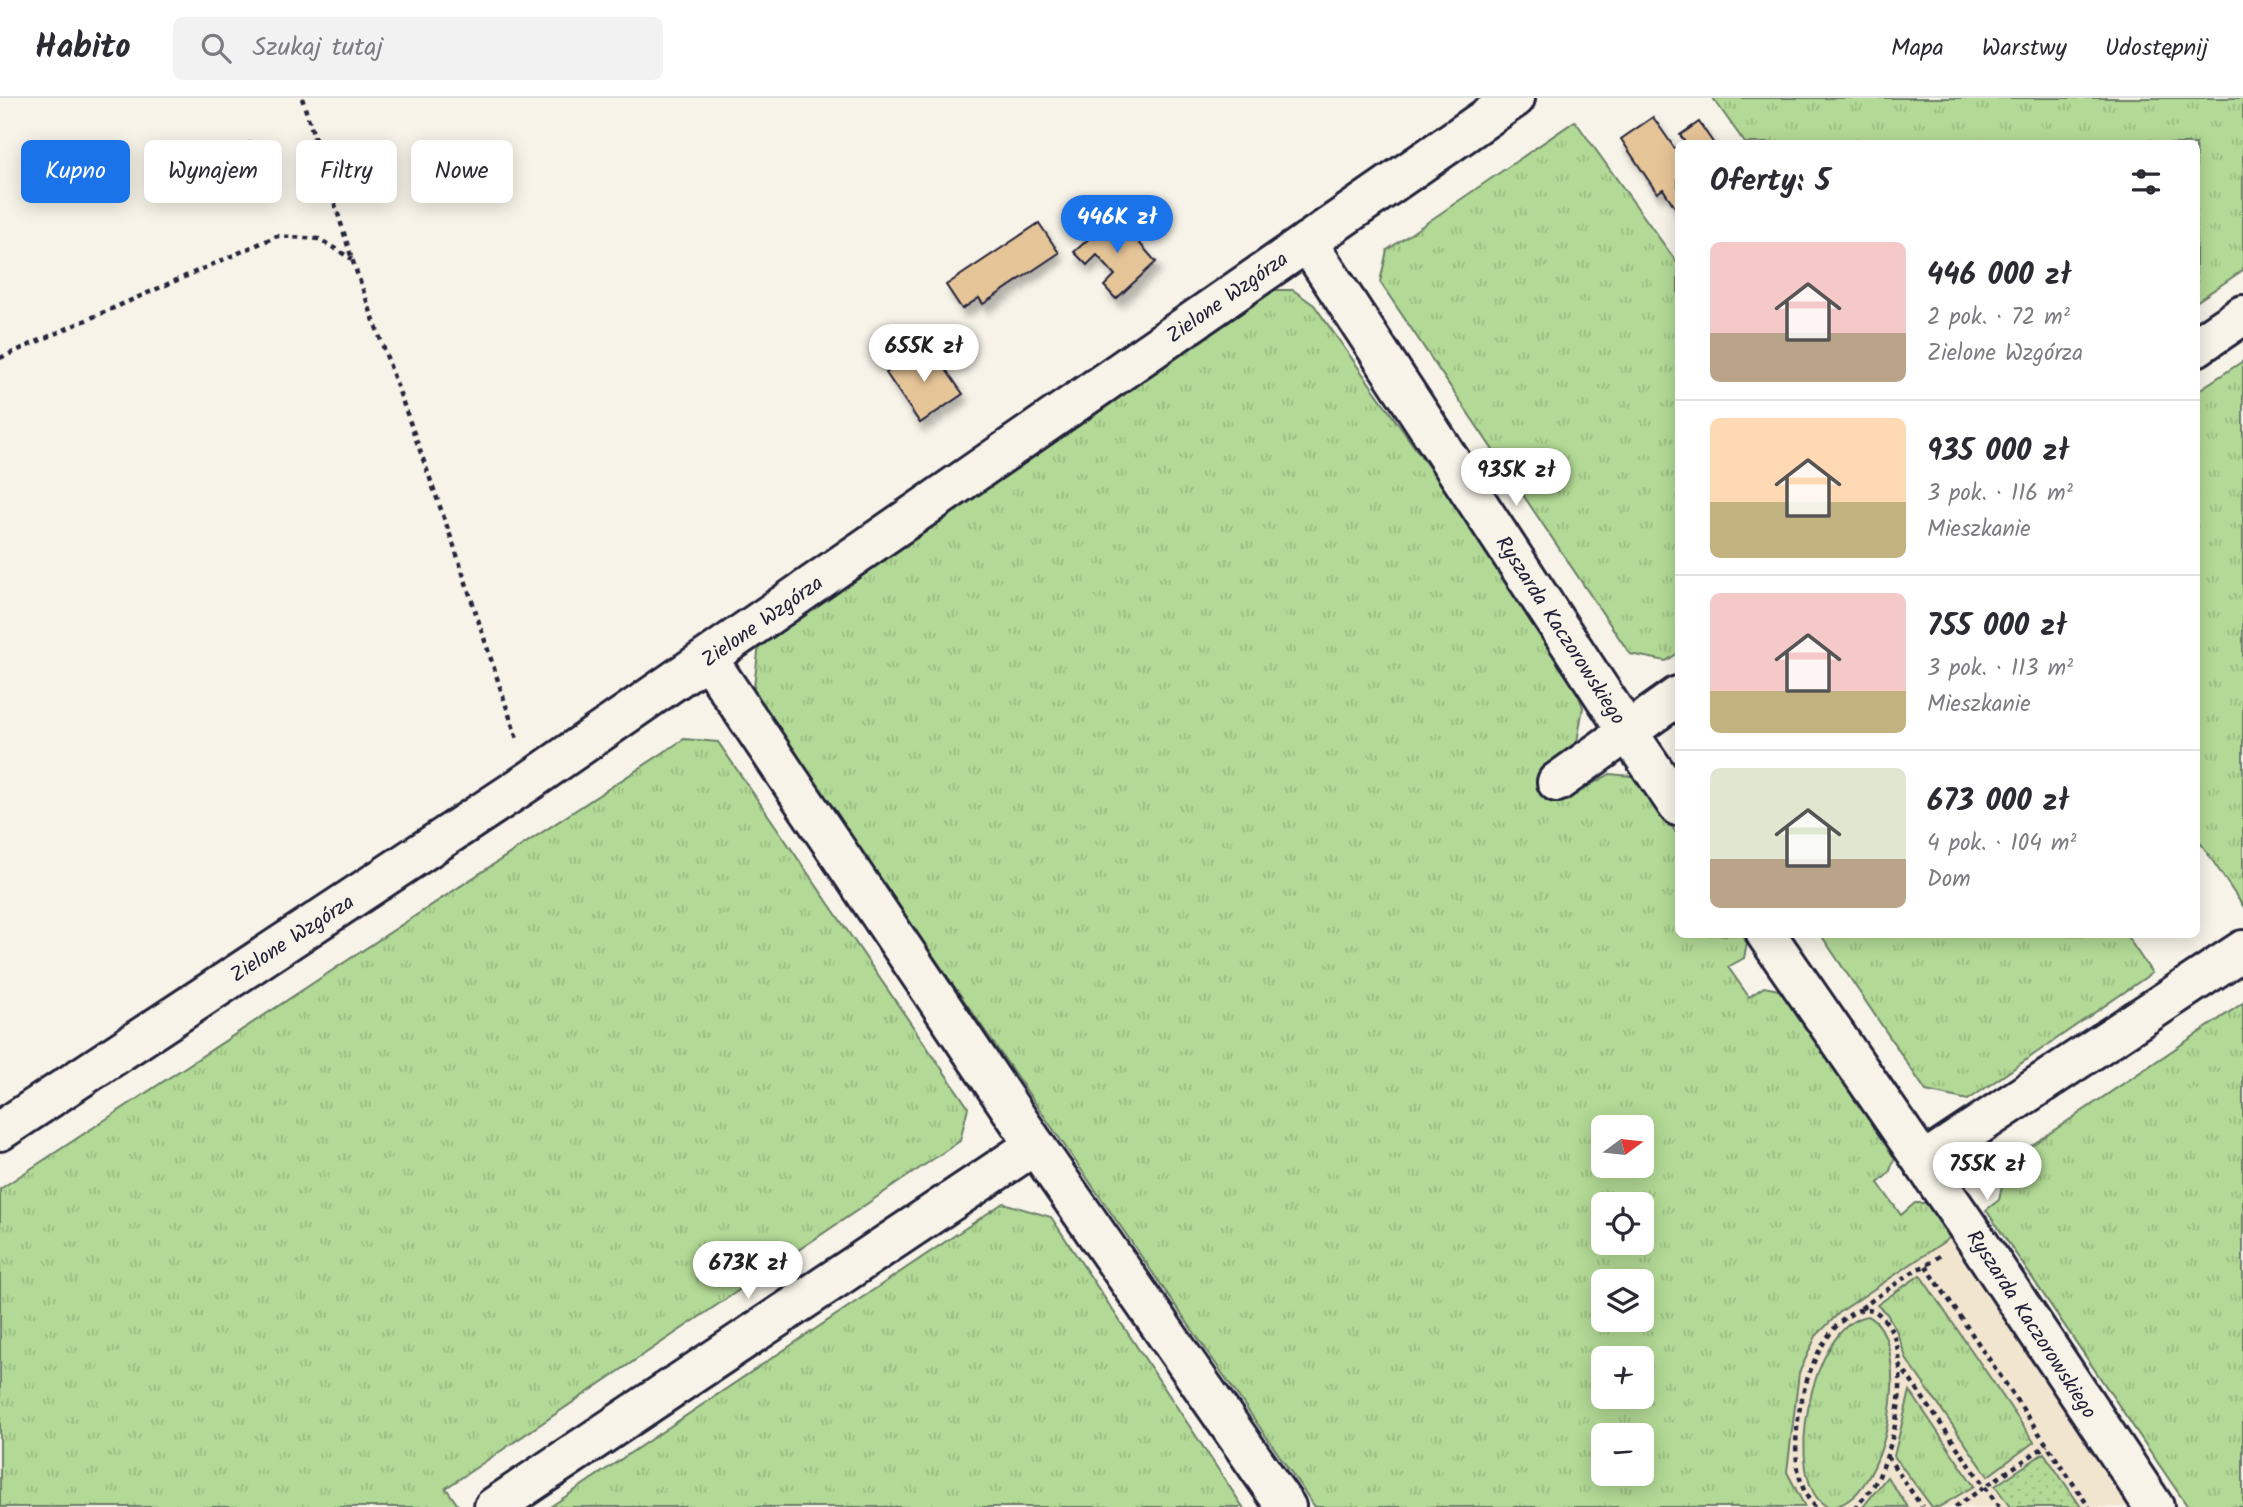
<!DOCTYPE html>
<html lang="pl">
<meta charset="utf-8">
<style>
:root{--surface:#fff;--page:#f2f2f3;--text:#2b2b33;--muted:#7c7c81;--line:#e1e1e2;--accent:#1a73e8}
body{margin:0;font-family:Kalam,sans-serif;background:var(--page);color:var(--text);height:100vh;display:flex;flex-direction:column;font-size:26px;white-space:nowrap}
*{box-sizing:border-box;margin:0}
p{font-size:23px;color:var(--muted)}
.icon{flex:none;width:38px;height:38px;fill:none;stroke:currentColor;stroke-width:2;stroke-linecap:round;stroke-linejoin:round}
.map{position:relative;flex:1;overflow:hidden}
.details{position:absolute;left:1675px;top:42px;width:525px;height:798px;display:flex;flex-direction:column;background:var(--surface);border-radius:10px;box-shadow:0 4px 18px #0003}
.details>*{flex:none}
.banner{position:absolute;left:21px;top:42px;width:665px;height:63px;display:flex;gap:14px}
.needle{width:46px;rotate:75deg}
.buttons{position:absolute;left:1591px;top:1017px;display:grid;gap:14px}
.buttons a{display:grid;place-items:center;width:63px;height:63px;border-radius:10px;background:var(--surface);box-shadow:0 4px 18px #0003;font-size:35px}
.price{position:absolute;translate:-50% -60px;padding:0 16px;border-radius:24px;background:#fff;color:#222;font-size:23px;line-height:46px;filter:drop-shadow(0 2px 4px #0008)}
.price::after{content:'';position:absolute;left:50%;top:42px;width:21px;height:16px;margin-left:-10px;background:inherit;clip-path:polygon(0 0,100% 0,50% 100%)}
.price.on{background:var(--accent);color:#fff}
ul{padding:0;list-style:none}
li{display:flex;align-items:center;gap:21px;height:175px;padding:0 35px}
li+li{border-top:2px solid var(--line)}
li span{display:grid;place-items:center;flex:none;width:196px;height:140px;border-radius:10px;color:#555}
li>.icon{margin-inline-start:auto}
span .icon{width:84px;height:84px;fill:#fffc;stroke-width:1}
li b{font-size:30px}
h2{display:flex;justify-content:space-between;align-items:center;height:84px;padding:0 35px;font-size:30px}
.chip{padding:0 24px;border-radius:10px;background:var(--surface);box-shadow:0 4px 18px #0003;font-size:24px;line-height:63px}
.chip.on{background:var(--accent);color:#fff}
header{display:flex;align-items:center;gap:42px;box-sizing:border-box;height:98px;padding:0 35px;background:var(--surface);border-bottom:2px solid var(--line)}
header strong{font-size:33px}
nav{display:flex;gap:38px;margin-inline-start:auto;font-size:24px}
.search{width:490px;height:63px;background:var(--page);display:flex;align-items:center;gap:18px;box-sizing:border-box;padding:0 24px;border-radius:10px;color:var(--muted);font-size:26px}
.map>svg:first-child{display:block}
.built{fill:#f2e5d0}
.grass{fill:url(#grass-tufts);stroke:#6a7e68;stroke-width:2;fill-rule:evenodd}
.garden{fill:url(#garden-dots);stroke:#6a7e68;stroke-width:2}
.building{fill:#e5c497;stroke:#22223b;stroke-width:2;filter:url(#shadow)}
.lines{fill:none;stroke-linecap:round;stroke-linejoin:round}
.minor-casing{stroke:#22223b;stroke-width:44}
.path{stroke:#22223b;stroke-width:4.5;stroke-dasharray:5 5;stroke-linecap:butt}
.minor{stroke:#f7f3e8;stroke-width:38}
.labels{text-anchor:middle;stroke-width:7;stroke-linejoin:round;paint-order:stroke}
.street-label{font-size:21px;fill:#22223b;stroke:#f7f3e8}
</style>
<header>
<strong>Habito</strong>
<div class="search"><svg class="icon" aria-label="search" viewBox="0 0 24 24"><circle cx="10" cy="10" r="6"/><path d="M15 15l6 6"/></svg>Szukaj tutaj</div>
<nav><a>Mapa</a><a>Warstwy</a><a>Udostępnij</a></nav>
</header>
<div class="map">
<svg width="2243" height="1409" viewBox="0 0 2243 1409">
<defs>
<pattern id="grass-tufts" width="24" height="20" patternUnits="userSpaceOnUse" patternTransform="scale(1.75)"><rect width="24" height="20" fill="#b2d995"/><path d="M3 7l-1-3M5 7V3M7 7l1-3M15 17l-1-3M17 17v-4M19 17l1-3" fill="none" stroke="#99ba81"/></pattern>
<pattern id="garden-dots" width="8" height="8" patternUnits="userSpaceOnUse" patternTransform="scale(1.75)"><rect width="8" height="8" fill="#b2d995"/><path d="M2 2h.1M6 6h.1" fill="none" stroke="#99ba81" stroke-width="1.8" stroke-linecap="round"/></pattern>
<filter id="shadow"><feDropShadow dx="4.5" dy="8" stdDeviation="3.5" flood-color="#0004"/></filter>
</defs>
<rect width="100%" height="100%" fill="#f7f3e8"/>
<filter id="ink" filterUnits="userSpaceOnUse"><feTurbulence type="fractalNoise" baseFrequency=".0143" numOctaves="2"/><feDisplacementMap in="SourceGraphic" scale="14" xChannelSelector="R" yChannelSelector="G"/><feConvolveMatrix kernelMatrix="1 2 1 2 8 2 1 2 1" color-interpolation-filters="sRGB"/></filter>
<g filter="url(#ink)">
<path class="built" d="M1946,1133L2132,1409H1527L1603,1376H1642V1337Z"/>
<g class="grass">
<path d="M1713,0H2243V172L2196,204V46L1745,45Z"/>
<path d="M1575,23L1678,166V555L1666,563L1630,556L1380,184L1387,152Z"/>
<path d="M1264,192H1293L1314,207L1563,559L1583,609L1577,644L1541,672L1562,703L1610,676L1641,679L1678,738V836L1741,837L1747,845L1744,860L1728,869L1749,899L1764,889L1784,893L1896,1057L1889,1075L1878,1085L1901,1117L1915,1105H1929L1951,1139L1840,1214L1816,1238L1799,1275L1787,1374L1805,1409H1315L753,598L759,546ZM1603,1029H1642V1068H1603ZM1603,1106H1642V1144H1603ZM1603,1183H1642V1222H1603ZM1603,1260H1642V1298H1603ZM1603,1337H1642V1376H1603Z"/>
<path d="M2243,263V808L2196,738V294Z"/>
<path d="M684,641L718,644L968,1009L960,1043L446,1390L459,1409H0V1091Z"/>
<path d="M1821,837H2126L2152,875L1968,1002L1926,993Z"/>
<path d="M2243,905V1409H2188L1986,1112L1999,1102L2007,1064Z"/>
<path d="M1003,1105L1051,1119L1243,1409H550Z"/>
<path d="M1920,1177L2034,1344L1988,1378L1907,1262L1896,1232L1887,1216L1877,1207Z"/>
<path d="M1868,1218C1915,1240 1889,1409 1828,1409C1780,1386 1811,1225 1868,1218Z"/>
<path d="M1910,1293L1974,1388L1939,1409H1932L1894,1358Z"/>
<path d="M1887,1379L1908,1409H1863Z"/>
</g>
<path class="garden" d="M2044,1355L2081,1409H2010L1995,1388Z"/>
<g class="building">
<path d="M1653,19L1675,51L1678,48V114L1663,91L1657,95L1621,41Z"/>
<path d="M1699,24L1714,46H1682L1685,44L1680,37Z"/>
<path d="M251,44L255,58L234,64L230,50Z"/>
<path d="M1115,117L1156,164L1116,201L1104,188L1115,177L1097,157L1087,167L1074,154Z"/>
<path d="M1039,125L1059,155L983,206L979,200L962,211L946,187Z"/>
<path d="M928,246L963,296L920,325L886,275Z"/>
</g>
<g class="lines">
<g class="minor-casing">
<g id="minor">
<path d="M1307,144L1627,633L1678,708"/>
<path d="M2196,249L2243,217"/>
<path d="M708,561L1035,1047L1286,1409"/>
<path d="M1557,684L1678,598"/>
<path d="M1766,836L1972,1135L2154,1409"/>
<path d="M0,1033L531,682L1515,0"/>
<path d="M1923,1064L2243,852"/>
<path d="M494,1409L1035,1047"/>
</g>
</g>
<g class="path">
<path d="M302,0L352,161L455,451L517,641"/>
<path d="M0,260L277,138L319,141L352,161"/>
<path d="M1926,1168L2089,1409"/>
<path d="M1861,1210L1917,1171L1926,1168L1941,1157"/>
<path d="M1899,1266L1999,1409"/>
<path d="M1887,1358L1922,1409"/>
<path d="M1815,1409C1776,1369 1803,1248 1847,1219C1852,1215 1859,1211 1866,1211C1876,1211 1881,1218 1887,1225C1913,1261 1896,1343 1878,1380C1872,1391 1864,1400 1855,1409"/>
<path d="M1955,1409L2047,1347"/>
</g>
<use href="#minor" class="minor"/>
</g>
</g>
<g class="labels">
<g class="street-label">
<text transform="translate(1227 199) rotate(-35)" y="7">Zielone Wzgórza</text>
<text transform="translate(762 523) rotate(-35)" y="7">Zielone Wzgórza</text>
<text transform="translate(1561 532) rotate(57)" y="7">Ryszarda Kaczorowskiego</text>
<text transform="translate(292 840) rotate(-33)" y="7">Zielone Wzgórza</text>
<text transform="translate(2032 1226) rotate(57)" y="7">Ryszarda Kaczorowskiego</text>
</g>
</g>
</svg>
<div class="buttons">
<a><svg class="needle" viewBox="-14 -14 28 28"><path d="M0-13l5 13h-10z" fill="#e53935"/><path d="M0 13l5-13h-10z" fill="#7c7c81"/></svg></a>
<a><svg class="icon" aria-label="locate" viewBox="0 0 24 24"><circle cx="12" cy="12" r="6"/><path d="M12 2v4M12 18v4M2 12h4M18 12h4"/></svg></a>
<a><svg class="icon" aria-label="layers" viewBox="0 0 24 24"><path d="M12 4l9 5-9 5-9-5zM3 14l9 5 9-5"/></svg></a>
<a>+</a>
<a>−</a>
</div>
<b class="price on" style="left:1117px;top:157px">446K zł</b>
<b class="price" style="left:924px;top:286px">655K zł</b>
<b class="price" style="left:1516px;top:410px">935K zł</b>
<b class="price" style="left:1987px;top:1104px">755K zł</b>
<b class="price" style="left:748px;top:1203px">673K zł</b>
<div class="banner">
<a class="chip on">Kupno</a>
<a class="chip">Wynajem</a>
<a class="chip">Filtry</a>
<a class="chip">Nowe</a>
</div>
<section class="details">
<h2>Oferty: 5<svg class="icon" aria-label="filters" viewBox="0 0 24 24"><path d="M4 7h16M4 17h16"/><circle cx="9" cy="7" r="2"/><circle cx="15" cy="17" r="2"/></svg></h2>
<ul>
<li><span style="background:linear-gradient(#f6c9c9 65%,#b9a48a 0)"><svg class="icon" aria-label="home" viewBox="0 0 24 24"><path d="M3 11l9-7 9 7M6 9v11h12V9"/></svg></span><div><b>446 000 zł</b><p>2 pok. · 72 m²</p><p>Zielone Wzgórza</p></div></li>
<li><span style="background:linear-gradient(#ffd9b3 60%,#c2b280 0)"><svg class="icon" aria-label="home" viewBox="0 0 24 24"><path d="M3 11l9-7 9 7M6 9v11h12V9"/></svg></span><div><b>935 000 zł</b><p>3 pok. · 116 m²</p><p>Mieszkanie</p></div></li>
<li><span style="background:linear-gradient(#f6c9c9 70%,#c2b280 0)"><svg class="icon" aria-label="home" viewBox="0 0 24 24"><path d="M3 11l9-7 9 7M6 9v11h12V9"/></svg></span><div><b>755 000 zł</b><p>3 pok. · 113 m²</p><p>Mieszkanie</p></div></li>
<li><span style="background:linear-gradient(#dfe7d0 65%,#b9a48a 0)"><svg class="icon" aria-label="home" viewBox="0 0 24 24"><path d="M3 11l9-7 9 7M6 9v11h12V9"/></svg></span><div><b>673 000 zł</b><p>4 pok. · 104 m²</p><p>Dom</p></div></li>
</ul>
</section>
</div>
